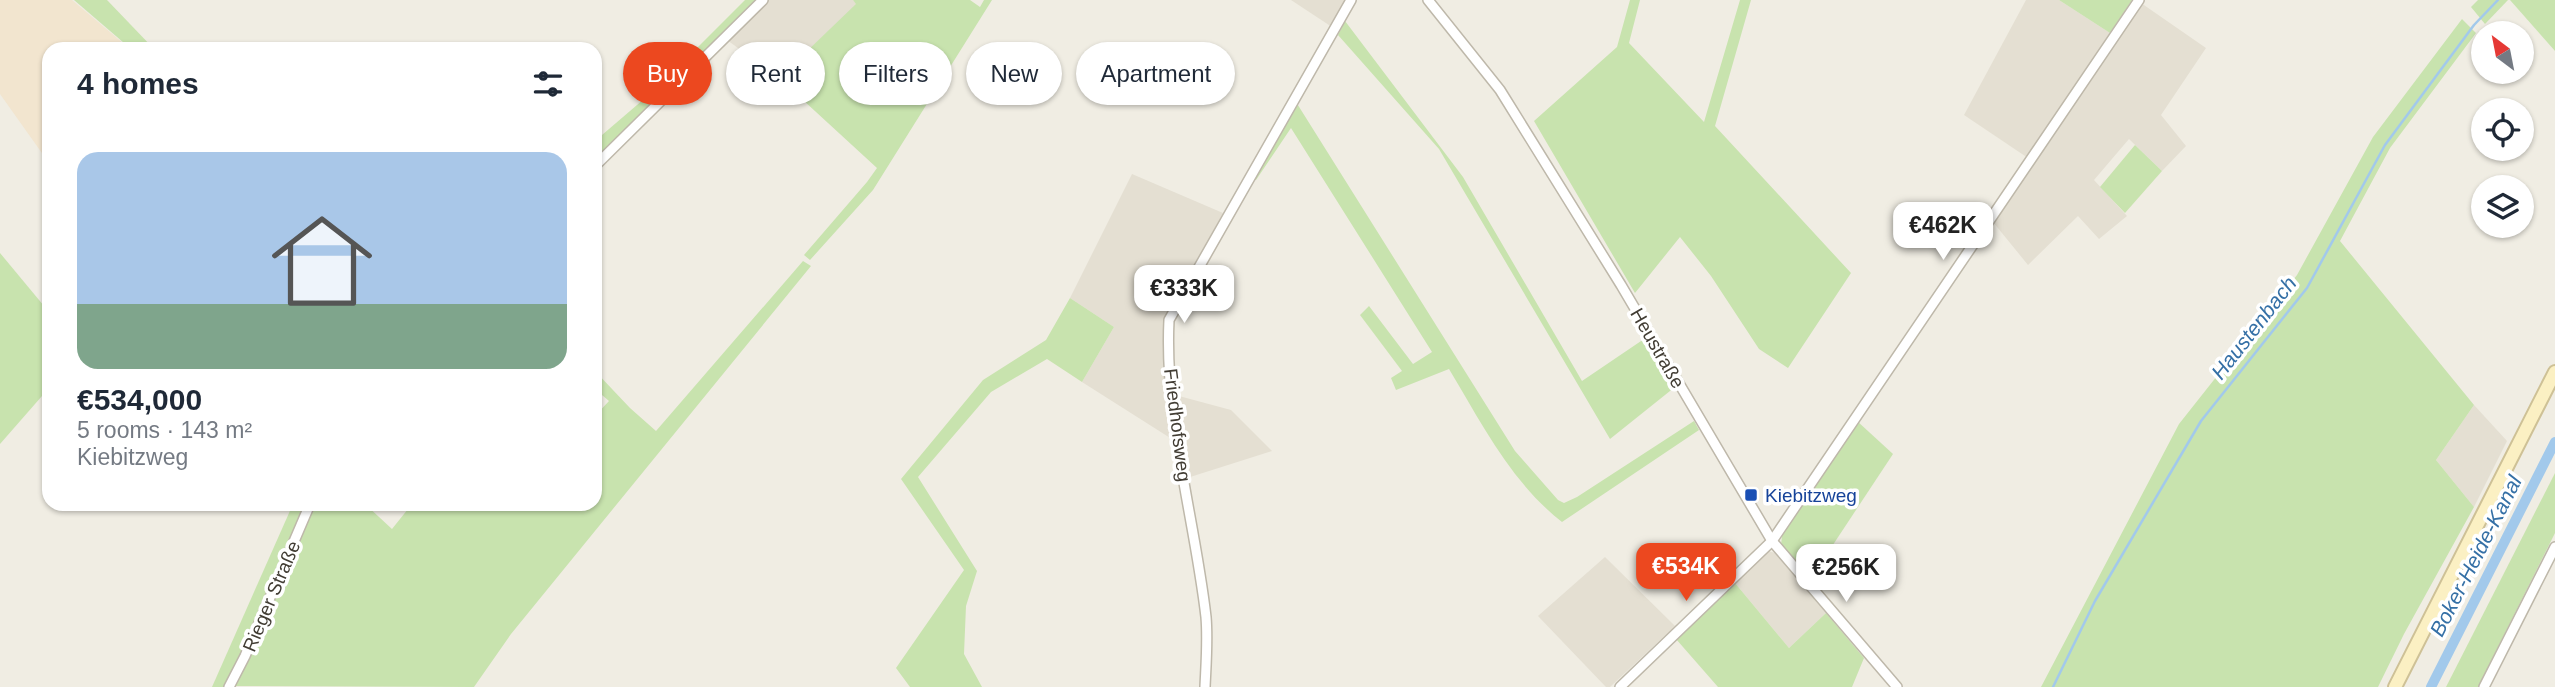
<!DOCTYPE html>
<meta charset="utf-8">
<style>
:root{--surface:#fff;--page:#f2f2f3;--text:#1f2937;--muted:#747a83;--line:#e0e1e3;--accent:#ec481f}
body{margin:0;font-family:Arial,sans-serif;background:var(--page);color:var(--text);height:100vh;display:flex;flex-direction:column;font-size:26px;white-space:nowrap}
*{box-sizing:border-box;margin:0}
p{font-size:23px;color:var(--muted)}
.icon{flex:none;width:38px;height:38px;fill:none;stroke:currentColor;stroke-width:2;stroke-linecap:round;stroke-linejoin:round}
.map{position:relative;flex:1;overflow:hidden}
.side{position:absolute;left:42px;top:42px;width:560px;height:469px;display:flex;flex-direction:column;background:var(--surface);border-radius:21px;box-shadow:0 2px 5px #0004}
.side>*{flex:none}
.top-card{position:absolute;left:623px;top:42px;width:665px;height:63px;display:flex;gap:14px}
.needle{width:46px;rotate:328deg}
.tools{position:absolute;left:2471px;top:21px;display:grid;gap:14px}
.tools a{display:grid;place-items:center;width:63px;height:63px;border-radius:50%;background:var(--surface);box-shadow:0 2px 5px #0004;font-size:35px}
.price{position:absolute;translate:-50% -60px;padding:0 16px;border-radius:14px;background:#fff;color:#222;font-size:23px;line-height:46px;filter:drop-shadow(0 2px 4px #0008)}
.price::after{content:'';position:absolute;left:50%;top:42px;width:21px;height:16px;margin-left:-10px;background:inherit;clip-path:polygon(0 0,100% 0,50% 100%)}
.price.selected{background:var(--accent);color:#fff}
ul{padding:0;list-style:none}
li{display:grid;align-content:center;gap:14px;height:371px;padding:0 35px}
li+li{border-top:2px solid var(--line)}
li span{display:grid;place-items:center;height:217px;border-radius:21px;color:#555}
li>.icon{margin-inline-start:auto}
span .icon{width:126px;height:126px;fill:#fffc;stroke-width:1}
li b{font-size:30px}
h2{display:flex;justify-content:space-between;align-items:center;height:84px;padding:0 35px;font-size:30px}
.pill{padding:0 24px;border-radius:32px;background:var(--surface);box-shadow:0 2px 5px #0004;font-size:24px;line-height:63px}
.pill.selected{background:var(--accent);color:#fff}
.map>svg:first-child{display:block}
.residential{fill:#e4dfd2}
.commercial{fill:#f2e5cf}
.green{fill:#c8e3ae}
.lines{fill:none;stroke-linecap:round;stroke-linejoin:round}
.stream{stroke:#a2c9eb;stroke-width:2.5}
.canal{stroke:#a2c9eb;stroke-width:10}
.street-casing{stroke:#beb8aa;stroke-width:12}
.secondary-casing{stroke:#cec196;stroke-width:16}
.street{stroke:#fff;stroke-width:9}
.secondary{stroke:#fbf0c3;stroke-width:12}
.transit-dot{fill:#1a4fb4;stroke:#fff;stroke-width:2.5}
.labels{text-anchor:middle;stroke-width:7;stroke-linejoin:round;paint-order:stroke}
.street-label{font-size:19px;fill:#423d34;stroke:#fff}
.transit-label{font-size:19px;fill:#164399;stroke:#fff;text-anchor:start}
.water-label{font-size:21px;font-style:italic;fill:#3570a6;stroke:#fff}
</style>
<div class="map">
<svg width="2555" height="687" viewBox="0 0 2555 687">
<rect width="100%" height="100%" fill="#f0ede3"/>
<g class="residential">
<path d="M767,0H853L857,4L779,78L727,40Z"/>
<path d="M1291,0H1347L1332,27Z"/>
<path d="M2026,0H2059L2110,33L2028,158L1964,115Z"/>
<path d="M2141,3L2206,48L2161,115L2186,146L2162,171L2129,139L2094,180L2127,216L2099,239L2078,216L2028,265L1993,222Z"/>
<path d="M1132,174L1223,213L1164,321L1175,441L1082,382L1114,327L1070,298Z"/>
<path d="M1179,396L1231,410L1272,451L1187,478Z"/>
<path d="M2474,405L2507,441L2474,507L2436,460Z"/>
<path d="M1768,551L1775,553L1826,613L1789,648L1735,583Z"/>
<path d="M1605,557L1675,626L1610,687H1606L1538,616Z"/>
</g>
<path class="commercial" d="M0,0H72L130,49H49V163L0,94Z"/>
<g class="green">
<path d="M74,0H107L154,49H131Z"/>
<path d="M745,0H756L595,160V141L658,87Z"/>
<path d="M853,0H970L980,7L984,0H992L873,190L810,260L804,255L867,182L877,168L779,78L856,4Z"/>
<path d="M1630,0H1640L1629,43L1704,122L1740,0H1751L1715,126L1851,273L1788,368L1759,349L1711,276L1680,237L1635,293L1534,121L1617,47Z"/>
<path d="M2059,0H2132L2110,33Z"/>
<path d="M2478,0H2508L2485,24L2471,7Z"/>
<path d="M2510,0H2555V51Z"/>
<path d="M2462,19L2476,33L2390,148L2340,241L2474,405L2436,460L2474,507L2404,634L2378,687H2041L2179,424L2297,275L2373,137Z"/>
<path d="M1345,21L1463,177L1582,381L1644,339L1675,387L1610,439L1439,149L1338,35Z"/>
<path d="M1296,102L1515,451L1558,500L1564,503L1577,497L1694,421L1699,430L1562,522C1511,482 1482,424 1449,369L1396,390L1391,378L1402,371L1360,315L1369,306L1413,364L1432,352L1291,128L1256,180L1252,177Z"/>
<path d="M2135,145L2162,171L2125,213L2100,187Z"/>
<path d="M0,253L49,312V388L0,444Z"/>
<path d="M803,261L811,266L511,634L474,687L235,686L250,658L314,504H365L392,529L412,504H595V416L609,401L595,389V371L630,408L656,431Z"/>
<path d="M1070,298L1114,327L1082,382L1047,359L991,392L918,477L977,571L966,606L964,654L982,687H910L896,668L964,570L901,479L983,380L1046,340Z"/>
<path d="M1857,421L1893,454L1813,575L1808,578L1781,546L1782,535Z"/>
<path d="M2555,473V533L2478,687H2446Z"/>
<path d="M293,504H305L241,655L225,687H212Z"/>
<path d="M1735,583L1789,648L1826,613L1864,658L1852,687H1718L1676,639Z"/>
</g>
<g class="lines">
<path class="stream" d="M2053,687L2095,601L2201,421L2307,288L2385,145L2474,25L2498,0"/>
<path class="canal" d="M2431,687L2555,442"/>
<g class="street-casing">
<g id="street">
<path d="M1428,0L1500,90L1621,285L1772,541L1897,687"/>
<path d="M595,166L763,0"/>
<path d="M229,687L245,656L310,504"/>
<path d="M1205,687C1206,664 1208,640 1206,617C1195,520 1164,418 1169,320L1351,0"/>
<path d="M1620,687L1772,541L2139,0"/>
<path d="M2484,687L2555,547"/>
</g>
</g>
<g class="secondary-casing">
<path id="secondary" d="M2395,687L2555,372"/>
</g>
<use href="#street" class="street"/>
<use href="#secondary" class="secondary"/>
</g>
<rect class="transit-dot" x="1744" y="488" width="14" height="14" rx="3.5"/>
<g class="labels">
<g class="street-label">
<text transform="translate(1658 348) rotate(60)" y="7">Heustraße</text>
<text transform="translate(1178 425) rotate(83)" y="7">Friedhofsweg</text>
<text transform="translate(271 596) rotate(-67)" y="7">Rieger Straße</text>
</g>
<g class="transit-label">
<text x="1765" y="502">Kiebitzweg</text>
</g>
<g class="water-label">
<text transform="translate(2254 328) rotate(-52)" y="7">Haustenbach</text>
<text transform="translate(2476 556) rotate(-63)" y="7">Boker-Heide-Kanal</text>
</g>
</g>
</svg>
<div class="tools">
<a><svg class="needle" viewBox="-14 -14 28 28"><path d="M0-13l5 13h-10z" fill="#e53935"/><path d="M0 13l5-13h-10z" fill="#747a83"/></svg></a>
<a><svg class="icon" aria-label="locate" viewBox="0 0 24 24"><circle cx="12" cy="12" r="6"/><path d="M12 2v4M12 18v4M2 12h4M18 12h4"/></svg></a>
<a><svg class="icon" aria-label="layers" viewBox="0 0 24 24"><path d="M12 4l9 5-9 5-9-5zM3 14l9 5 9-5"/></svg></a>
</div>
<b class="price" style="left:1943px;top:262px">€462K</b>
<b class="price" style="left:1184px;top:325px">€333K</b>
<b class="price selected" style="left:1686px;top:603px">€534K</b>
<b class="price" style="left:1846px;top:604px">€256K</b>
<div class="top-card">
<a class="pill selected">Buy</a>
<a class="pill">Rent</a>
<a class="pill">Filters</a>
<a class="pill">New</a>
<a class="pill">Apartment</a>
</div>
<section class="side">
<h2>4 homes<svg class="icon" aria-label="filters" viewBox="0 0 24 24"><path d="M4 7h16M4 17h16"/><circle cx="9" cy="7" r="2"/><circle cx="15" cy="17" r="2"/></svg></h2>
<ul>
<li><span style="background:linear-gradient(#a9c7e8 70%,#7fa58c 0)"><svg class="icon" aria-label="home" viewBox="0 0 24 24"><path d="M3 11l9-7 9 7M6 9v11h12V9"/></svg></span><div><b>€534,000</b><p>5 rooms · 143 m²</p><p>Kiebitzweg</p></div></li>
</ul>
</section>
</div>
